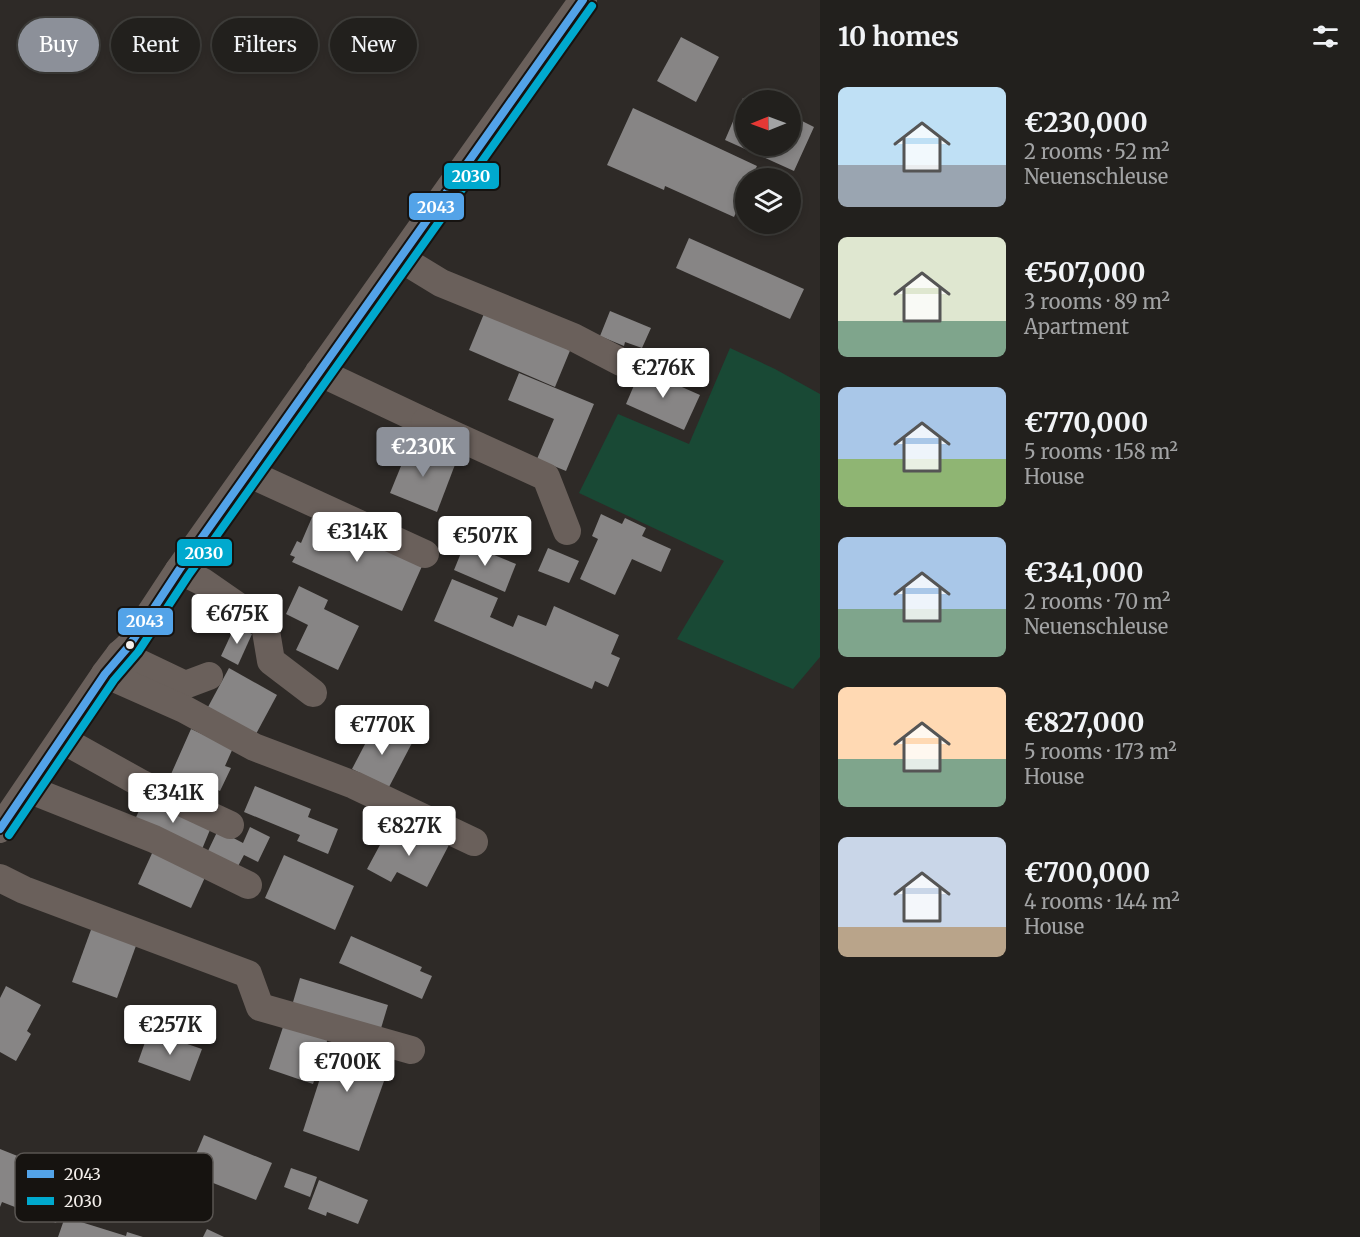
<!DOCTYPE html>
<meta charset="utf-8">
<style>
:root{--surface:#22201d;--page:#2e2d2a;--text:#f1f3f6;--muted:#a2a3a4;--line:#3f3e3b;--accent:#8c9099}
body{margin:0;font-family:Merriweather,serif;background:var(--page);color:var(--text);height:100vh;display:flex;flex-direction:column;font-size:22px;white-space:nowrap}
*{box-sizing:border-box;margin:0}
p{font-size:20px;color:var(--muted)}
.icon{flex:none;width:33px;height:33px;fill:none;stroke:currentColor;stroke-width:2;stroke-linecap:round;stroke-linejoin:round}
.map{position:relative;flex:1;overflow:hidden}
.details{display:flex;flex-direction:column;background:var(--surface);width:540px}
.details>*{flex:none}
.banner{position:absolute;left:18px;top:18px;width:570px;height:54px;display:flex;gap:12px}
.needle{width:39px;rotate:269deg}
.buttons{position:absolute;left:735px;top:90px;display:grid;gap:12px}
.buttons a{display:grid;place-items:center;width:66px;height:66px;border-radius:50%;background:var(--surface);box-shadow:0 3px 9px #0003,0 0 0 2px var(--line);font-size:30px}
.price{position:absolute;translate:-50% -51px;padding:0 14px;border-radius:6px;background:#fff;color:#222;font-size:20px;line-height:39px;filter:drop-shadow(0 2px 3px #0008)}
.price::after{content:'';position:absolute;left:50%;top:36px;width:18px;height:14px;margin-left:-9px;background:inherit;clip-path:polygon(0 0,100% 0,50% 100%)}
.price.active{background:var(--accent);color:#fff}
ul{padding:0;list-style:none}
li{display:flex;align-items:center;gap:18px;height:150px;padding:0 18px}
li span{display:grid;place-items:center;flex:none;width:168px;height:120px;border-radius:9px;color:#555}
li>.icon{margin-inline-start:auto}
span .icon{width:72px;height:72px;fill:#fffc;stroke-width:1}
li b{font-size:26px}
h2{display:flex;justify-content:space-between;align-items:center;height:72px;padding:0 18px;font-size:26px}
.pill{padding:0 21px;border-radius:27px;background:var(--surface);box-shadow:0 3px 9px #0003,0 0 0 2px var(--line);font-size:21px;line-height:54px}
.pill.active{background:var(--accent);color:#fff}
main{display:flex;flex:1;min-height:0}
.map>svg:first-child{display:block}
.green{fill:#194935}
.building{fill:#878585}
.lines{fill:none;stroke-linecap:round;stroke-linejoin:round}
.minor{stroke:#6a605b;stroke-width:28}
.bus-1-casing{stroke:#161310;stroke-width:12}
.bus-2-casing{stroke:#161310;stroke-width:12}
.bus-1{stroke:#53a3e8;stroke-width:8}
.bus-2{stroke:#00a9ce;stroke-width:8}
.bus-dot{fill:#f4efeb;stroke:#161310;stroke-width:2}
.key{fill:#161310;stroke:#595552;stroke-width:1.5}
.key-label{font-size:16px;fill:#f4efeb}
.line-badge{stroke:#161310;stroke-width:2}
.badge-label{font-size:16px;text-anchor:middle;font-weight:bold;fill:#fff}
</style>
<main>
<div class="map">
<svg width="820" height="1237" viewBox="0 0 820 1237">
<rect width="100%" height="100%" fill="#2e2a27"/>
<path class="green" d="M730,348L775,369L820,394V657L793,689L677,639L724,561L579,493L618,414L689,444Z"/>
<g class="building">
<path d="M681,37L719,57L696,102L657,81Z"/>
<path d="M763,90L786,100H758Z"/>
<path d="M743,98L746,99V146H790V102L797,105L792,116L814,127L794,171L725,140Z"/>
<path d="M633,108L757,166L751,178H746V191L734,217L665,186L664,190L607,165Z"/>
<path d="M689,238L804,289L790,319L676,268Z"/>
<path d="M488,304L574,341L555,387L469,350Z"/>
<path d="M610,311L651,328L642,348L625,342L624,346L600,336Z"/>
<path d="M641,369L700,395L684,430L626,404Z"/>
<path d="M519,373L594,404L566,471L537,459L554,419L508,400Z"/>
<path d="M410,444L456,462L437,512L390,493Z"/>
<path d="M601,514L622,524L625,518L646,528L642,536L671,549L661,572L632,559L615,595L580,579L598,539L592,536Z"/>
<path d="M313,515L423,564L402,611L292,562L295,557L290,555L297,541L301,543Z"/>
<path d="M465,543L516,564L505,592L454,570Z"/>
<path d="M548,548L579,561L569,583L538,571Z"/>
<path d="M452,579L498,598L490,617L513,627L518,615L546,626L554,606L619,635L611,654L620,658L608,687L595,681L592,689L434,621Z"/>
<path d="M299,586L328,600L324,609L359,626L338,670L296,650L308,625L286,614Z"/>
<path d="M235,626L252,634L238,665L221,656Z"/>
<path d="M229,668L277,695L256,734L208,707Z"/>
<path d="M375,725L412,743L389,787L352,769Z"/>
<path d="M191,729L233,748L225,766L231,768L220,791L214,788L209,799L168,781Z"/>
<path d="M255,786L311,809L308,817L338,829L328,854L297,841L300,835L244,812Z"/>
<path d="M146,795L212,825L200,854L133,824Z"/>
<path d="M250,827L270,837L258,862L244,855L237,868L207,853L218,830L243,843Z"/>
<path d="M418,827L450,843L427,887L397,872L391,882L367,869L388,830L410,842Z"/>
<path d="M154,849L207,873L191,908L138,884Z"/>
<path d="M284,855L354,886L335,930L265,898Z"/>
<path d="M92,927L137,943L117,998L72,982Z"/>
<path d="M351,936L422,967L420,971L432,976L422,999L339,963Z"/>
<path d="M300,978L388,1005L379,1035L291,1009Z"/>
<path d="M6,986L41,1005L27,1031L31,1034L16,1061L0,1052V998Z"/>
<path d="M284,1024L328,1038L313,1084L269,1069Z"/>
<path d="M149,1031L202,1049L190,1081L138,1062Z"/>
<path d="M334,1035L393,1056L359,1151L303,1131Z"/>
<path d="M204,1135L272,1163L256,1200L188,1173Z"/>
<path d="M0,1149L20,1157L17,1163L71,1184L56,1223L2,1202L0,1207Z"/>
<path d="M291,1168L317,1177L310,1197L284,1187Z"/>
<path d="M319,1180L368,1200L358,1224L327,1212L326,1216L308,1209Z"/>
<path d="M65,1217L126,1236L127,1232L143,1237H58Z"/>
<path d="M207,1229L224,1237H203Z"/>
</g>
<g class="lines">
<g class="minor">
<path d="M400,258L441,283L573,337L621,362"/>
<path d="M319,372L425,422L419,439"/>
<path d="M425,422L546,477L567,531"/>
<path d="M248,473L425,554"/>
<path d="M179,570L203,582L265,625L271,661L313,693"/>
<path d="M120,654L185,685L209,676"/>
<path d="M105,674L184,709L254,747L354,785L474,842"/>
<path d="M63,740L142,784L230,825"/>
<path d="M28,789L154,839L248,885"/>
<path d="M0,829L105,674L120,654L129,646L179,570L583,0"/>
<path d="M0,878L24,890L248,974L260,1007L411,1050"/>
</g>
<g class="bus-1-casing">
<path id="bus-1" d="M0,829L105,674L129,646L179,570L583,0"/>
</g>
<g class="bus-2-casing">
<path id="bus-2" d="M9,835L114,680L138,652L188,576L592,6"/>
</g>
<use href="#bus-1" class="bus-1"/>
<use href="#bus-2" class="bus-2"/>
</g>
<circle class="bus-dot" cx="130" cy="645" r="5"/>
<rect x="15" y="1153" width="198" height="69" rx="9" class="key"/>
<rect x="27" y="1170" width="27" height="8" fill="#53a3e8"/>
<rect x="27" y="1197" width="27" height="8" fill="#00a9ce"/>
<g class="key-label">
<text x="64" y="1180">2043</text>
<text x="64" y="1207">2030</text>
</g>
<g class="line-badge">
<rect x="443" y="162" width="57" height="28" rx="6" fill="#00a9ce"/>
<rect x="408" y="192" width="57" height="29" rx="6" fill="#53a3e8"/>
<rect x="176" y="538" width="57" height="29" rx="6" fill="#00a9ce"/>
<rect x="117" y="607" width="57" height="29" rx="6" fill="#53a3e8"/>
</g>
<g class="badge-label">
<text x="471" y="182">2030</text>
<text x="436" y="213">2043</text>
<text x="204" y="559">2030</text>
<text x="145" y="627">2043</text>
</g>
</svg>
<div class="buttons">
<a><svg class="needle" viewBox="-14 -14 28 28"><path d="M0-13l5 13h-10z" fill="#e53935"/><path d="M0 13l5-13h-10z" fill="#a2a3a4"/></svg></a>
<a><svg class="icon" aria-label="layers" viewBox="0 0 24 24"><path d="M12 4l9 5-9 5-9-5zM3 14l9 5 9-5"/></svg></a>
</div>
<b class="price" style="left:663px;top:399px">€276K</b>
<b class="price active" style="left:423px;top:478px">€230K</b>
<b class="price" style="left:357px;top:563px">€314K</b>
<b class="price" style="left:485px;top:567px">€507K</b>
<b class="price" style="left:237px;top:645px">€675K</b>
<b class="price" style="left:382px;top:756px">€770K</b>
<b class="price" style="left:173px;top:824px">€341K</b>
<b class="price" style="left:409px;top:857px">€827K</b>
<b class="price" style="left:170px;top:1056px">€257K</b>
<b class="price" style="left:347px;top:1093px">€700K</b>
<div class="banner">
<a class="pill active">Buy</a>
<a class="pill">Rent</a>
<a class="pill">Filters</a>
<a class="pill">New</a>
</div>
</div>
<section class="details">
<h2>10 homes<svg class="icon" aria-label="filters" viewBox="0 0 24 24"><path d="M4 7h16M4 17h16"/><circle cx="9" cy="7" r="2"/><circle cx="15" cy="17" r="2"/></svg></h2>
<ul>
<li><span style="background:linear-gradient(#bfe0f5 65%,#9aa5b1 0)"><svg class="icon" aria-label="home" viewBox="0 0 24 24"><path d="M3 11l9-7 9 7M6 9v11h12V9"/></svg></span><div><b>€230,000</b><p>2 rooms · 52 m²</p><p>Neuenschleuse</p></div></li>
<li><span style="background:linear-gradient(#dfe7d0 70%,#7fa58c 0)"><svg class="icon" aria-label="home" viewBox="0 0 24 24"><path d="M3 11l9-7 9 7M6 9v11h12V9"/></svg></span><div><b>€507,000</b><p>3 rooms · 89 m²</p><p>Apartment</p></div></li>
<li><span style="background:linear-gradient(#a9c7e8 60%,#8fb573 0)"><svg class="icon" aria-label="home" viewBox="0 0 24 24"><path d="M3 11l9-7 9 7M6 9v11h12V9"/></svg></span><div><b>€770,000</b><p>5 rooms · 158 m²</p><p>House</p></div></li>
<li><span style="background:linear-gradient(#a9c7e8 60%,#7fa58c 0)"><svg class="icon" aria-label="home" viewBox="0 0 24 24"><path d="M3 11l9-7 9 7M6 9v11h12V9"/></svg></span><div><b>€341,000</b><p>2 rooms · 70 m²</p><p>Neuenschleuse</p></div></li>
<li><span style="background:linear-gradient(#ffd9b3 60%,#7fa58c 0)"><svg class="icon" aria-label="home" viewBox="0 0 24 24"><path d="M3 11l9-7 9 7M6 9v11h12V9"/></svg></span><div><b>€827,000</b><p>5 rooms · 173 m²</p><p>House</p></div></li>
<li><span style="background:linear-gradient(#c9d6e8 75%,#b9a48a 0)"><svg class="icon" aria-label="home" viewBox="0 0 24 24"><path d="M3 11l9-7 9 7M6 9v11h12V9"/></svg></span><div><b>€700,000</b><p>4 rooms · 144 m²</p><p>House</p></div></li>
</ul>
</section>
</main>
